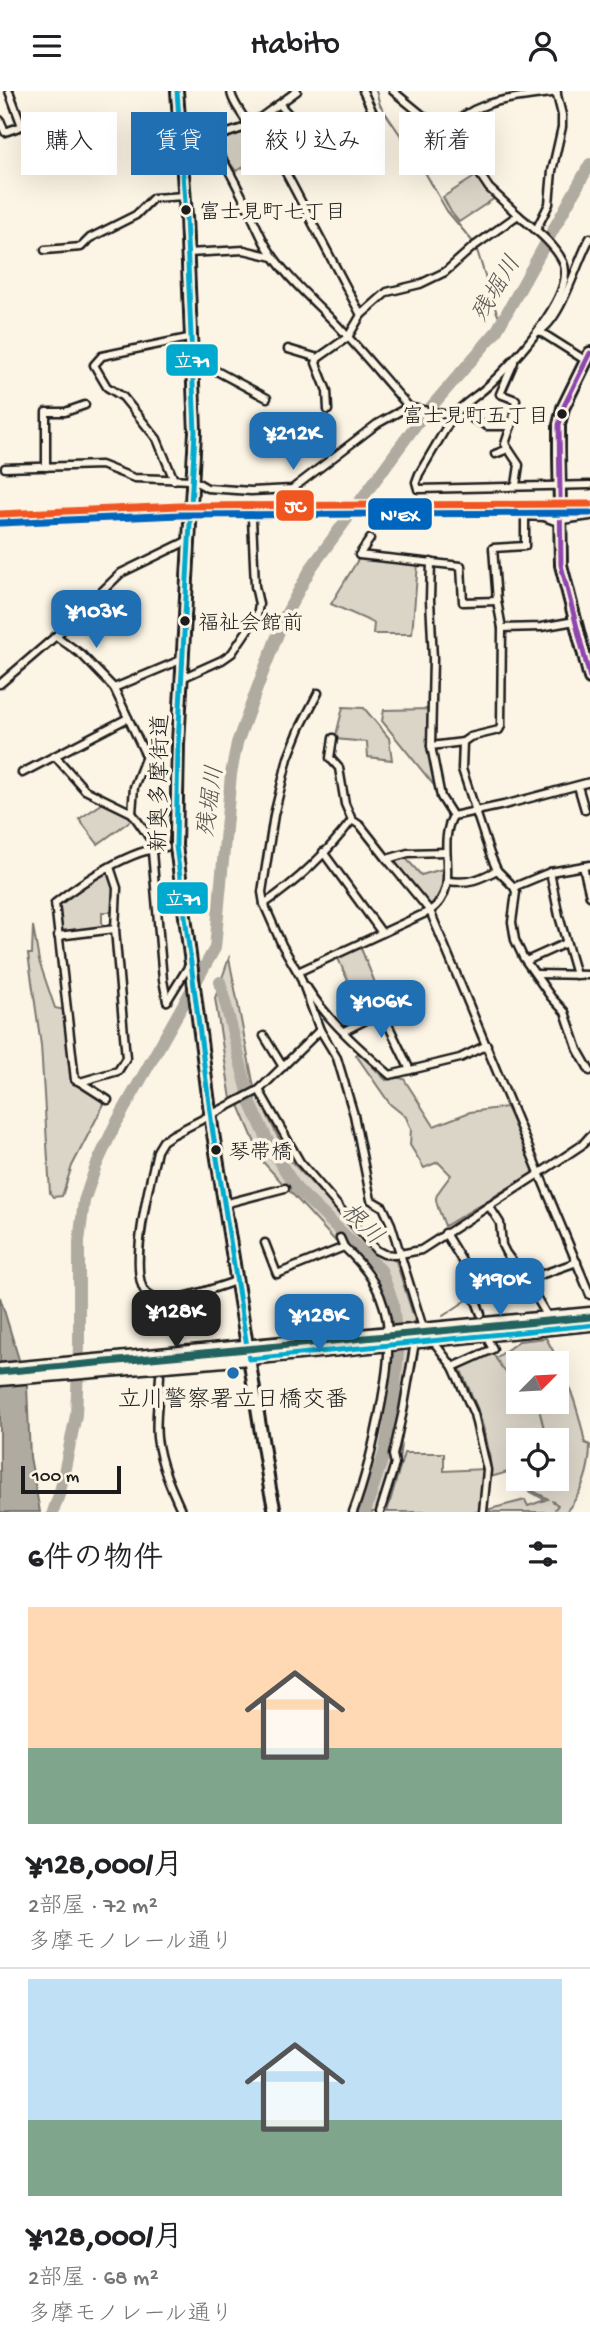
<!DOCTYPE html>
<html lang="ja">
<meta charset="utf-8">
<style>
:root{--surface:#fff;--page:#f6f6f6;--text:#202124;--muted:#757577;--line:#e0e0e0;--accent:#1f6fb2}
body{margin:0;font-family:"Gochi Hand","Klee One",sans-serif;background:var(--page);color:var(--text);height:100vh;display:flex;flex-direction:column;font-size:26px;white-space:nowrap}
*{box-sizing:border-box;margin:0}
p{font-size:23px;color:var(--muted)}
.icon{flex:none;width:38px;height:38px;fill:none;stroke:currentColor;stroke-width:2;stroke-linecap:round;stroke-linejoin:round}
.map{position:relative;height:1421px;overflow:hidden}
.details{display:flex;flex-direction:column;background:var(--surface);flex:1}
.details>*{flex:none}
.banner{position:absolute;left:21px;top:21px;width:550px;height:63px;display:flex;gap:14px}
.needle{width:46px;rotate:66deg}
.tools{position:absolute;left:506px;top:1260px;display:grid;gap:14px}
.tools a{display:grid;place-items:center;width:63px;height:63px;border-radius:0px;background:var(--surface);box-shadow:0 7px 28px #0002;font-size:35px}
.scale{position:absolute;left:21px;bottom:18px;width:100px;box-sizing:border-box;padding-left:7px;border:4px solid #1c1c1c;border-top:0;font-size:19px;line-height:24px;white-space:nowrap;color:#1c1c1c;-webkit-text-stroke:5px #fcf5e5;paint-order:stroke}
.price{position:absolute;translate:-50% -60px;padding:0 16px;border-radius:14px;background:var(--accent);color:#fff;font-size:23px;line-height:46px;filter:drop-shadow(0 2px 4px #0008)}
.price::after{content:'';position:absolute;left:50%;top:42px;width:21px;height:16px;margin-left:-10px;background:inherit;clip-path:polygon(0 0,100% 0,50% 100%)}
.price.selected{background:#222;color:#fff}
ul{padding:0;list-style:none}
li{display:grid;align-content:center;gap:14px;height:371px;padding:0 28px}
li+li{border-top:2px solid var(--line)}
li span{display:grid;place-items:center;height:217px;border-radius:0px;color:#555}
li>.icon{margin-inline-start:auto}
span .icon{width:126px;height:126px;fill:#fffc;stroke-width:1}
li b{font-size:30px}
h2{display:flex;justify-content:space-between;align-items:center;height:84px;padding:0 28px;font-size:30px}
.tag{padding:0 24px;border-radius:0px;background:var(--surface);box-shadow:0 7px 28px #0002;font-size:24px;line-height:63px}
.tag.selected{background:var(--accent);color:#fff}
header{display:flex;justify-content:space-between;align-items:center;height:91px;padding:0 28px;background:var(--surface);font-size:32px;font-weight:600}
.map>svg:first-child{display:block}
.green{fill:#dbd5c8;stroke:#7c7872;stroke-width:2;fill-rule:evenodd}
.water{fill:#b0aba1;stroke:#75726c;stroke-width:2}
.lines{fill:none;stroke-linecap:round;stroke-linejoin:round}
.stream{stroke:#75726c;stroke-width:2}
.river{stroke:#b0aba1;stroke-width:12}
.minor-casing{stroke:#1c1c1c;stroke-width:11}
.secondary-casing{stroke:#1c1c1c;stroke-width:15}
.primary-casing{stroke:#1c1c1c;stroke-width:16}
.minor{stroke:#fcf5e5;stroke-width:6}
.secondary{stroke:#fcf5e5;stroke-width:10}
.primary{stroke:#fcf5e5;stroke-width:10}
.bus-1-casing{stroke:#fcf5e5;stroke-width:10}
.bus-2-casing{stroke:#fcf5e5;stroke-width:10}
.bus-1{stroke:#00a9ce;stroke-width:5}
.bus-2{stroke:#8e44ad;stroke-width:5}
.rail-1-casing{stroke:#fcf5e5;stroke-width:12}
.rail-2-casing{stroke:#fcf5e5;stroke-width:12}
.rail-1{stroke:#f15620;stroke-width:7}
.rail-2{stroke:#0065bd;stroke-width:7}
.metro-1-casing{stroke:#fcf5e5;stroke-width:12}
.metro-1{stroke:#22625e;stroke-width:7}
.bus-dot{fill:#1c1c1c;stroke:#fcf5e5;stroke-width:2.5}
.poi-dot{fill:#1f6fb2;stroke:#fcf5e5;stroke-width:2.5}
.labels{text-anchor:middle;stroke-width:7;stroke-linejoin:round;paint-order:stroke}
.bus-label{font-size:21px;fill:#1c1c1c;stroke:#fcf5e5;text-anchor:start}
.street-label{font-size:23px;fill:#1c1c1c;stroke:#fcf5e5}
.poi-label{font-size:23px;fill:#1c1c1c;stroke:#fcf5e5}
.water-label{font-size:24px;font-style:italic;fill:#575551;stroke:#fcf5e5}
.line-badge{stroke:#fcf5e5;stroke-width:2.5}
.badge-label{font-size:19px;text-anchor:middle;font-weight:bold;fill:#fff}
</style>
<header><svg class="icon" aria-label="menu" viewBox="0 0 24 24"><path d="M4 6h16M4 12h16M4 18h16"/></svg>Habito<svg class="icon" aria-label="person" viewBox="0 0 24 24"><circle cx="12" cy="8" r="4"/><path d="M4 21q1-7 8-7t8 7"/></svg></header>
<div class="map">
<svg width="590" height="1421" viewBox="0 0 590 1421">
<rect width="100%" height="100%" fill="#fcf5e5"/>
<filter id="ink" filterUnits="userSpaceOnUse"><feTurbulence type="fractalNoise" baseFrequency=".0143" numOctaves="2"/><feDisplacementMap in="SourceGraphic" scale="14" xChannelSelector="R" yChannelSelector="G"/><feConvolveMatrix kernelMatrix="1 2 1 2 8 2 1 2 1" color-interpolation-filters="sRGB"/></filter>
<g filter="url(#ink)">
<g class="green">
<path d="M252,36L256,37L270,63L236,80L217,54V50Z"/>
<path d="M476,85L495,107L459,131L451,121L443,106Z"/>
<path d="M359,467L418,473L412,543H373L374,532L331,513Z"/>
<path d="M343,616L364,617L389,647L392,669L368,666L367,651L335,648Z"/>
<path d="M430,618L437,698L382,630L384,619Z"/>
<path d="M105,711L131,723L134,727L98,753L79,728Z"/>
<path d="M404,765L421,784L446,777L448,788L435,814L428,817L391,771Z"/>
<path d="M104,781L109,783L115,798L113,821H102V837L61,842L59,813Z"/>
<path d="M33,835L39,870L55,917L65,919L73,990L105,1011L72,1075L62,1105L53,1106L50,1102L41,954L28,863H32Z"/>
<path d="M360,855L380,904L362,914L355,906L337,865Z"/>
<path d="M229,867L254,996L288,1067L375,1160L396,1170L415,1230L413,1231L399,1372L384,1421H356L374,1367L391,1264L381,1200L263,1071L236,1007L231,1008L215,907Z"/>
<path d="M359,962L386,989L396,986L404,988L434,1035L470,1021L506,1016L536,1080L445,1135C433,1102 431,1111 451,1084L438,1071L424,1077L410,1054L411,1038L406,1026L390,1013L356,964Z"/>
<path d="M546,1247C565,1280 578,1314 585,1352L590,1354C590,1378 582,1402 566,1421H490V1418L525,1409L528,1415L545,1409L529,1400L526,1393L529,1388H556V1349H518V1378L491,1386C491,1346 475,1311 459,1275L491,1261L496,1267L519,1250ZM518,1272H556V1311H518Z"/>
<path d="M404,1362H444V1380L484,1378L479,1421H387Z"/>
</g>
<path class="water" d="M0,1206L27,1295L30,1366L40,1421H0Z"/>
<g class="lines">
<g class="stream">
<path d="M376,0L380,14L422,76L447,120L473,151"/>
<path d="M476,156L493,210"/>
<path d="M495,217L501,231"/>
<path d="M470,1208L476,1223"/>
<path d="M443,1225L470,1207L464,1187L465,1182L444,1149"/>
<path d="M496,1268L499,1272"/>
<path d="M500,1274L518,1297"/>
<path d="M459,1277L478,1319"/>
<path d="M531,1311L537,1318"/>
<path d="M540,1322L547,1349"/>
<path d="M479,1324L488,1361L490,1381"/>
<path d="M532,1388L529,1393L531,1399L548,1408"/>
<path d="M552,1410L558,1414L555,1418"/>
<path d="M487,1421L490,1384"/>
<path d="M551,1421H552"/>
</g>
<g class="river">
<path d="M220,891L251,1013L273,1061L297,1098L381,1179L393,1212L398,1262L394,1306L385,1360L365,1421"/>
<path d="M53,1421L60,1401L76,1324L79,1254V1151L84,1110L96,1075L114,1036L215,857L231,683L237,652L262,584L285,525L311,477L418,331L496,241L590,73"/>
</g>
<g class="minor-casing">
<g id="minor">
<path d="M231,0C231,10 244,25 249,35"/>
<path d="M393,0L454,50L471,70L489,97L518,124"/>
<path d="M280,14L302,38L321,53"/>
<path d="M178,25C215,34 247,118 264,151C282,183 313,209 339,236C363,262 386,290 410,317"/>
<path d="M0,29L5,41L22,35L9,0"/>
<path d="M258,29L361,224L387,201L420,193L445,181L473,156L518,124C533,137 554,152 563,171C577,203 512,273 490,293C478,305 463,312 453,325"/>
<path d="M444,42C476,6 514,8 557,1"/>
<path d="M207,49L249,35L297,0"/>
<path d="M280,73L363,34L375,26L363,0"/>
<path d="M536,139L549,113L552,80L562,36V24L556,0"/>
<path d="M45,159L81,156L90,147L136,124L153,107L185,105"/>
<path d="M188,162L244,159L273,166"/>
<path d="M288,258L318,267"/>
<path d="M194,268L267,307"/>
<path d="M514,271L500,303L516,309L513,329L505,353L519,374L516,394"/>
<path d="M588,271L539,240C561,230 577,170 590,147"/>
<path d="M328,319L327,300L316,272L318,267L348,246L361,224"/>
<path d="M473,328L487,335H511"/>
<path d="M495,363L508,358"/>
<path d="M46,376V321H65L85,314"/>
<path d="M5,377L101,374L134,387L193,389L207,397L251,400L292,398L377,333L404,318L412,317L453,325L419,383L416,391L418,398L590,394"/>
<path d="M174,389L157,348L123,306L107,296L94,274L102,265L193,246"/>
<path d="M590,425L555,430L544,426L525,425V455L493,457L497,510L502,537L501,635L499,639L470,646L463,651L462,678L490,763L497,779L514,796L516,801L512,831L515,849L523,866L551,906L565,921L578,959L590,980"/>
<path d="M370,448L359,464L461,475L463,511L497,510"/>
<path d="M431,471L430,509L433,568L431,655L441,706L453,725"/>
<path d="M502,537L541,536L575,530"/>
<path d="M56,545L82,564L114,597L146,665L134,696L132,722"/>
<path d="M182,587L222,569L232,562L257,525L259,513L255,495L252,427"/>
<path d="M0,593L56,545L121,482L189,449"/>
<path d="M114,597L183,568"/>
<path d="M318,602L300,637L288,667L274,724L262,801L264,813L282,854L300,885L320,939L337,967L354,1024L371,1109L383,1116L391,1133L423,1237L453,1276L474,1323L487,1379L483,1421"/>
<path d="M333,647L330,667L339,677L345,713L352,729L361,735L387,768L408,762L445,761"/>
<path d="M431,655L463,651"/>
<path d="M55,665L85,699L132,722L151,749L163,889L167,910"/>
<path d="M22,682L128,627"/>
<path d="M578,695L585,719"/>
<path d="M453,725C435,757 463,797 430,820L590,1204"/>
<path d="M453,725L504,714L590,691"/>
<path d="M323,761L382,842"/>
<path d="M583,775L590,805"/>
<path d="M550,781L559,825L576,884"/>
<path d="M449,790C469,793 480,788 497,779"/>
<path d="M514,796L550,781L590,774"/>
<path d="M264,813C298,790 327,762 352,729"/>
<path d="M58,845L115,838"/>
<path d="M526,870L566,852"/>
<path d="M298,881L430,820L387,768"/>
<path d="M536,883L590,884"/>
<path d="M306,895C327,929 360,958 390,984L460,967L487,954"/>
<path d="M167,910L190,873"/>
<path d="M344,940L382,921L410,979"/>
<path d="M264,945L283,976"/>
<path d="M80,991L75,989L55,812C83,790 131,758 166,756"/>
<path d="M259,999L300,1071L376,1159L384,1163L395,1164L421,1159L540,1082L582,1054L590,1045"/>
<path d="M108,1009L80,991L118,980L126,967L115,838L117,797L110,776"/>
<path d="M224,1113L285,1097"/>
<path d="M489,1115L500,1132L502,1154L506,1162L526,1189L548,1226"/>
<path d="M445,1142L467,1178L470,1184L469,1191L481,1223"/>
<path d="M265,1152L277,1183L344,1156L340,1147"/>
<path d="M344,1156C370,1180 386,1205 388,1241"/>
<path d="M526,1189L577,1171"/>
<path d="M236,1190C220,1195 177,1211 163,1208C158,1208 151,1206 147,1203C126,1183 151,1087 157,1060L163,1050L172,1044L259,999L320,939"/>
<path d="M453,1276L493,1258L489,1251"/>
<path d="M160,1285C159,1305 155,1326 157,1347C160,1373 171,1397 182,1421"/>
<path d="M353,1421C367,1384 375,1347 382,1309C385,1290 389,1273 388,1254"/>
<path d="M380,1421L395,1373L393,1364L403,1320L415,1251"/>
</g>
</g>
<g class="secondary-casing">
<g id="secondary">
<path d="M0,1278L590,1222"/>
<path d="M0,1289L249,1268L590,1234"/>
</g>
</g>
<g class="primary-casing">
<g id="primary">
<path d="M177,0L186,125L195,341L178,653L176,755L212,1036L270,1398L275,1421"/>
<path d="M590,262L563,317L559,334V363L561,474L590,587"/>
</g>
</g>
<use href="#minor" class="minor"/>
<use href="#secondary" class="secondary"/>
<use href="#primary" class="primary"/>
<g class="bus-1-casing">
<path id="bus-1" d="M177,0L186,125L195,341L178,653L176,755L212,1036L249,1268L590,1234"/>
</g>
<g class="bus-2-casing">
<path id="bus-2" d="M590,262L563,317L559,334L561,474L590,587"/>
</g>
<use href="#bus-1" class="bus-1"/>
<use href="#bus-2" class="bus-2"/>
<g class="rail-1-casing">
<path id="rail-1" d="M0,423L180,415L590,413"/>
</g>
<g class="rail-2-casing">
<path id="rail-2" d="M0,432L180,424L590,422"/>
</g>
<use href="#rail-1" class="rail-1"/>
<use href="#rail-2" class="rail-2"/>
<g class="metro-1-casing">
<path id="metro-1" d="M0,1281L590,1226"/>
</g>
<use href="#metro-1" class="metro-1"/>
</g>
</g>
<g class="bus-dot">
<circle cx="186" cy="119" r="6"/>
<circle cx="562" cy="323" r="6"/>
<circle cx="185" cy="530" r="6"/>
<circle cx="216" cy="1059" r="6"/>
</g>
<circle class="poi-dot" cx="233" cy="1282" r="7"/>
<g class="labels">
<g class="bus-label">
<text x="199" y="127">富士見町七丁目</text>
<text x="549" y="331" text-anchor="end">富士見町五丁目</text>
<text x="198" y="538">福祉会館前</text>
<text x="229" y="1067">琴帯橋</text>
</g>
<g class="street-label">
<text transform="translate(158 692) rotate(-89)" y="8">新奥多摩街道</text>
</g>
<g class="poi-label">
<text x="233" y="1315">立川警察署立日橋交番</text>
</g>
<g class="water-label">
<text transform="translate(495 197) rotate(-59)" y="8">残堀川</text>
<text transform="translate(209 710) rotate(-82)" y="8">残堀川</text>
<text transform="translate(363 1132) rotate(44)" y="8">根川</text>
</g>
</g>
<g class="line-badge">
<rect x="165" y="252" width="54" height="34" rx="7" fill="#00a9ce"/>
<rect x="275" y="398" width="40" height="33" rx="7" fill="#f15620"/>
<rect x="367" y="406" width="66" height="34" rx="7" fill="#0065bd"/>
<rect x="156" y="790" width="53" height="34" rx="7" fill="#00a9ce"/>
</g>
<g class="badge-label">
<text x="192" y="276">立71</text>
<text x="295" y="421">JC</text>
<text x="400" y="430">N'EX</text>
<text x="183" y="814">立71</text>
</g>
</svg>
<div class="tools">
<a><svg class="needle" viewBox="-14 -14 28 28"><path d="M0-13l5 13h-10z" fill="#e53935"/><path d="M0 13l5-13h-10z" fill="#757577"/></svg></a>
<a><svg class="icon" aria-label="locate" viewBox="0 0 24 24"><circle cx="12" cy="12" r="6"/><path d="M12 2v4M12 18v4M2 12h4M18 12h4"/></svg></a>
</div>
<div class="scale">100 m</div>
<b class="price" style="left:293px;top:381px">¥212K</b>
<b class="price" style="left:96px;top:559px">¥103K</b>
<b class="price" style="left:381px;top:949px">¥106K</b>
<b class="price" style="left:500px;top:1227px">¥190K</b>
<b class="price selected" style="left:176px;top:1259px">¥128K</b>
<b class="price" style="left:319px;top:1263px">¥128K</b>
<div class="banner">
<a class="tag">購入</a>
<a class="tag selected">賃貸</a>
<a class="tag">絞り込み</a>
<a class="tag">新着</a>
</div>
</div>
<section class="details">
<h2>6件の物件<svg class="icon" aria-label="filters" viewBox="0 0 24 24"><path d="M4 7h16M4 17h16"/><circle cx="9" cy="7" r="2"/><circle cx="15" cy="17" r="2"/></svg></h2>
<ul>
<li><span style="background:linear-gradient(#ffd9b3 65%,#7fa58c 0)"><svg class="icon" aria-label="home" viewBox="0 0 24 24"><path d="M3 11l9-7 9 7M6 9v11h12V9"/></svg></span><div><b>¥128,000/月</b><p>2部屋 · 72 m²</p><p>多摩モノレール通り</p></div></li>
<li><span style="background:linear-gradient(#bfe0f5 65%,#7fa58c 0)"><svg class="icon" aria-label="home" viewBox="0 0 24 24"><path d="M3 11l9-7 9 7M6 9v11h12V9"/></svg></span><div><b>¥128,000/月</b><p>2部屋 · 68 m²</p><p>多摩モノレール通り</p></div></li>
</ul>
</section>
